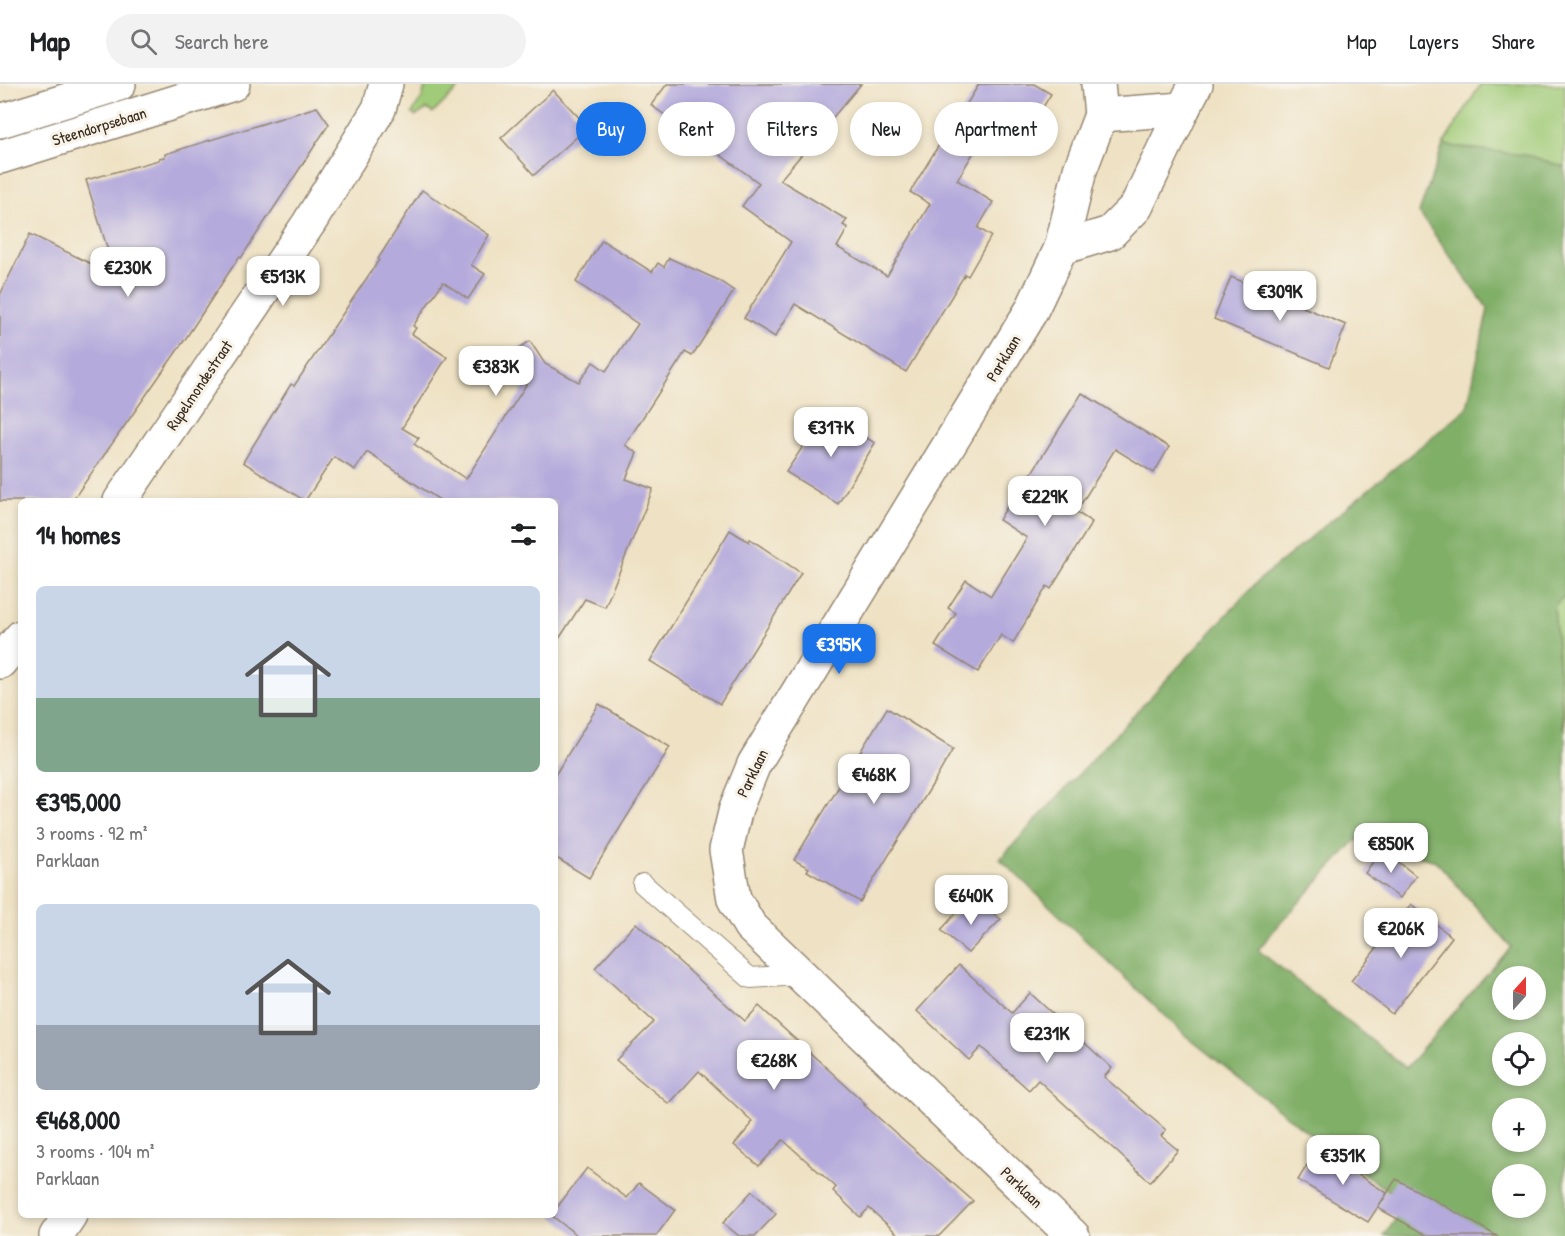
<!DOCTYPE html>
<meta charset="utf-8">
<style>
:root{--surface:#fff;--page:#f2f2f2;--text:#202124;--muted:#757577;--line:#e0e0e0;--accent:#1a73e8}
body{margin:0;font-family:"Patrick Hand",sans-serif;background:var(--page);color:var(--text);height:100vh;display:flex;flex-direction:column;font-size:22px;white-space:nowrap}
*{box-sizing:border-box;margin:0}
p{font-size:20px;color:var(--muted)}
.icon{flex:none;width:33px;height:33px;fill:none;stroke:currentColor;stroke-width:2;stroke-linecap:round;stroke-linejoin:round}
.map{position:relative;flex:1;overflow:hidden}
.sheet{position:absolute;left:18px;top:414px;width:540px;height:720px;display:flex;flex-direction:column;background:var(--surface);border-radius:9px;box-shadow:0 3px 9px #0003}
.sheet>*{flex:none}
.top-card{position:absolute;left:576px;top:18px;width:570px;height:54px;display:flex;gap:12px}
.needle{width:39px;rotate:21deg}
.controls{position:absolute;left:1492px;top:882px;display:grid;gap:12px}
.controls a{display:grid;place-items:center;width:54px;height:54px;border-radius:50%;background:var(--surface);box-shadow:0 3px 9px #0003;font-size:30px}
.price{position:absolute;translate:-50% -51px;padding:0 14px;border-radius:12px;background:#fff;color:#222;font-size:20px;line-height:39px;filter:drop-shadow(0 2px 3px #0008)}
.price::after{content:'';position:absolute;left:50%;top:36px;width:18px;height:14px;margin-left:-9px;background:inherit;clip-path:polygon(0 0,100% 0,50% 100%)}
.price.selected{background:var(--accent);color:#fff}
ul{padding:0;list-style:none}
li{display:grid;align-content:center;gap:12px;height:318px;padding:0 18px}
li span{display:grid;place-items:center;height:186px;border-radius:9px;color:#555}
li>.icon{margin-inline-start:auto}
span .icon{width:108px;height:108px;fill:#fffc;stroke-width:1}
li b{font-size:26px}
h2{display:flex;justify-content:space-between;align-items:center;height:72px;padding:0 18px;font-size:26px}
.chip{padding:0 21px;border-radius:27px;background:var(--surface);box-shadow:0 3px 9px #0003;font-size:21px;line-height:54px}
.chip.selected{background:var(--accent);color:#fff}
header{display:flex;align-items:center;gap:36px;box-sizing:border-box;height:84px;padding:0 30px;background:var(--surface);border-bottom:2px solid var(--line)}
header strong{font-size:28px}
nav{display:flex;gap:33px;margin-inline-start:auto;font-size:21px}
.search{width:420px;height:54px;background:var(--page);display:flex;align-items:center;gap:15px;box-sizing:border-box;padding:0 21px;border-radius:33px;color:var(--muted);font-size:22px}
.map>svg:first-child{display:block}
.green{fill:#a0cb78;stroke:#6e7a4b;stroke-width:1.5}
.forest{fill:#80af68;stroke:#5e6c43;stroke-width:1.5;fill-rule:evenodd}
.building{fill:#b4aadc}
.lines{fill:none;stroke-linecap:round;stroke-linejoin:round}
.lane-casing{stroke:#958671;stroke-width:22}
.street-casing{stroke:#958671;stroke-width:36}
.secondary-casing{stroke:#958671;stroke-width:36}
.lane{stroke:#fff;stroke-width:20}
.street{stroke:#fff;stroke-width:33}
.secondary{stroke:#fff;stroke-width:33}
.labels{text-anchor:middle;stroke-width:6;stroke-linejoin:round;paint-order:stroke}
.street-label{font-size:16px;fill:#3b2a1e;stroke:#f7f3e8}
</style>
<header>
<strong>Map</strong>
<div class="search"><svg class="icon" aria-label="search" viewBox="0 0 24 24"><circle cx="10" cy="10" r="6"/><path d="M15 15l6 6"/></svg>Search here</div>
<nav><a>Map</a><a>Layers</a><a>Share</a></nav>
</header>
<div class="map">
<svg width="1565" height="1152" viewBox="0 0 1565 1152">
<rect width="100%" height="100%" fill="#f7f3e8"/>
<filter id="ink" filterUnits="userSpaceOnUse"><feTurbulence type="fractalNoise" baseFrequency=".0167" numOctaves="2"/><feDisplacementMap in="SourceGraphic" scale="12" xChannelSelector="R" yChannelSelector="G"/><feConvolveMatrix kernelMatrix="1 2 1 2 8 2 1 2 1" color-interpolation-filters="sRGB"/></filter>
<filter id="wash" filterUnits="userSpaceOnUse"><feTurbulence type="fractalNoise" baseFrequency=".008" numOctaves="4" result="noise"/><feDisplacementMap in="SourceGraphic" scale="24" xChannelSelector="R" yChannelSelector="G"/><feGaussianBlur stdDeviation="1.35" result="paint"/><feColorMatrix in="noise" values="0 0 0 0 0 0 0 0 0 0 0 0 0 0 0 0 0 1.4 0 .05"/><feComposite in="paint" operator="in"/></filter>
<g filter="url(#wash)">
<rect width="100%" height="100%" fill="#efe2c4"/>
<g class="green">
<path d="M426,0H463L433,29L427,25L416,32L412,29L422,14Z"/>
<path d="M1481,0H1565V83L1530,72L1443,61Z"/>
<path d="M1565,511V644H1564L1554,522Z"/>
</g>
<path class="forest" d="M1443,61L1530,72L1565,83V511L1554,522L1563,643L1565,644V1152H1384L1406,1120L1325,1062L1186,952L1000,775L1258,497L1467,324L1488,225L1419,129ZM1356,756L1436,777L1511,863L1406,984L1258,866L1275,845ZM1503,892H1536V926H1503ZM1503,958H1536V992H1503ZM1503,1024H1536V1058H1503ZM1503,1090H1536V1124H1503Z"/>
<g id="blocks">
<g class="building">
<path d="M667,0H861L780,96L847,136L843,141L848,144L837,163L887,192L930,120L910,108L948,46L950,47L979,0H1034L1051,10L1023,56L992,38L957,96L993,118L978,144L991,152L968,192L965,190L906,288L795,220L775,253L744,234L791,158L742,122L759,99L651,21Z"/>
<path d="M553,6L588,43L534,91L501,54Z"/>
<path d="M317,23L329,40L241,174L239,173L186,254L72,417H0V211L30,150L116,192L86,96L159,76V74L165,73V70Z"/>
<path d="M422,106L489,151L471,181L485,190L468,215L443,198L413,242L416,244L412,250L447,273L402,344L419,354L414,360L466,395L526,301L508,271L530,257L545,280L579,298L593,278L606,287L638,240L576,198L602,156L652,188L658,179L664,183L669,174L718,196L734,207L692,272L685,268L625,361L637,369L626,395L653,405L605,523L585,515L555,561V417H441L367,368L355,386L334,373L305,417L243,378L291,300L294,302L379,176L378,175Z"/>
<path d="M1231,193L1346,241L1329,283L1214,235Z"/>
<path d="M1082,309L1169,363L1154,389L1115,365L1076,428L1092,438L1051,505L1047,502L1013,559L1001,551L978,588L935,562L956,529L948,524L966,496L991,512L1027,454L999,436L1023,396L1026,398Z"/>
<path d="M825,329L875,359L838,420L786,388Z"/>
<path d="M730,446L749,458L750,455L801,489L720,620L650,577Z"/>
<path d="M599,620L670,663L589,794L555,773V691Z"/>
<path d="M887,624L953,665L934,698L860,818L807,787L809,784L794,776Z"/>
<path d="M1382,765L1416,792L1400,814L1365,789Z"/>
<path d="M974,816L1001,835L968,869L941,846L959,826L965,829Z"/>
<path d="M1411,820L1452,853L1392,930L1351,897Z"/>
<path d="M636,839L745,937L759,922L866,1020L864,1021L973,1117L939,1152H900L869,1124L860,1133L833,1107L836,1103L783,1056L759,1082L734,1061L751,1041L750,1040L752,1037L699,987L669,1020L616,976L654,938L595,884Z"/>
<path d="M959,881L1012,929L1030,909L1112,984L1104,993L1166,1046L1161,1052L1178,1066L1150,1098L1038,996L1029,1006L981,963L969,976L917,927Z"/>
<path d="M1315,1068L1332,1077L1333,1075L1387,1109L1368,1138L1298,1096Z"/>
<path d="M587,1084L627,1114L639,1099L675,1126L656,1152H578L551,1131H555V1126Z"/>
<path d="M1396,1095L1445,1122L1497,1152H1428L1378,1124Z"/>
<path d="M752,1107L776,1130L755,1152H739L723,1139Z"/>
</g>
</g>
</g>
<g filter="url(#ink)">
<use href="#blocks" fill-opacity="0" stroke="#958671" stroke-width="1.5"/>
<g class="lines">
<g class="lane-casing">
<path id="lane" d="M643,800L750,894L801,891"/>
</g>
<g class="street-casing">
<g id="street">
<path d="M1098,0L1101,31"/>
<path d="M1061,164L1080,86L1101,31L1183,25"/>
<path d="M56,1152L70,1131"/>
<path d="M1073,1152L750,842L734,815L726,766L736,724L754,680L1031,227L1061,164L1110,149L1136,123L1183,25L1196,0"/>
</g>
</g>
<g class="secondary-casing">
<g id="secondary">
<path d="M0,37L119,0"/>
<path d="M0,73L233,0"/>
<path d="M120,417L309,139L379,25L386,0"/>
<path d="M0,578L21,553"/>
</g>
</g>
<use href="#lane" class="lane"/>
<use href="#street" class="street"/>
<use href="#secondary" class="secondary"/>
</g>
</g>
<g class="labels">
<g class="street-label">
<text transform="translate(99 42) rotate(-17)" y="6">Steendorpsebaan</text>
<text transform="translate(1003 274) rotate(-59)" y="6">Parklaan</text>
<text transform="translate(199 301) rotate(-56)" y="6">Rupelmondestraat</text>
<text transform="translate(752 689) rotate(-64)" y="6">Parklaan</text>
<text transform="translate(1022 1103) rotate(44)" y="6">Parklaan</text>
</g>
</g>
</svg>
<div class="controls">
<a><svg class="needle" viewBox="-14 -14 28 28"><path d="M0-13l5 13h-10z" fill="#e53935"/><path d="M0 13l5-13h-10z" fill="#757577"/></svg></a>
<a><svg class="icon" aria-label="locate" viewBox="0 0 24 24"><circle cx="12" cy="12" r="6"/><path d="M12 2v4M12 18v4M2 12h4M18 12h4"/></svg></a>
<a>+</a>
<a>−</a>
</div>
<b class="price" style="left:128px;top:214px">€230K</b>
<b class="price" style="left:283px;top:223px">€513K</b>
<b class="price" style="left:1280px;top:238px">€309K</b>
<b class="price" style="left:496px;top:313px">€383K</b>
<b class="price" style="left:831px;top:374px">€317K</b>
<b class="price" style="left:1045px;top:443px">€229K</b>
<b class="price selected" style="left:839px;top:591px">€395K</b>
<b class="price" style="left:874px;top:721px">€468K</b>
<b class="price" style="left:1391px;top:790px">€850K</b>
<b class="price" style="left:971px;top:842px">€640K</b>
<b class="price" style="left:1401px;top:875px">€206K</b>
<b class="price" style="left:1047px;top:980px">€231K</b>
<b class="price" style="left:774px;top:1007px">€268K</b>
<b class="price" style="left:1343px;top:1102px">€351K</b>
<div class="top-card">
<a class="chip selected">Buy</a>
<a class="chip">Rent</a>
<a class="chip">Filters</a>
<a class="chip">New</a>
<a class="chip">Apartment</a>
</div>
<section class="sheet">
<h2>14 homes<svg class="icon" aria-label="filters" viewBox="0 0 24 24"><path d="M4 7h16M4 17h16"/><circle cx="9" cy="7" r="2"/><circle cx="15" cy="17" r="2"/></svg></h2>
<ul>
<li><span style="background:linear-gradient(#c9d6e8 60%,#7fa58c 0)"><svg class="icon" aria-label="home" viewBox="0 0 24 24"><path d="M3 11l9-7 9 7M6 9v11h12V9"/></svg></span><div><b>€395,000</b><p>3 rooms · 92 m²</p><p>Parklaan</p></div></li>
<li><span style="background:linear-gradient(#c9d6e8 65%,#9aa5b1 0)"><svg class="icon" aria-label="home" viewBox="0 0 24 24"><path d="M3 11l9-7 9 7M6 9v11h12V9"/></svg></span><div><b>€468,000</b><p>3 rooms · 104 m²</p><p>Parklaan</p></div></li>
</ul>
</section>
</div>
